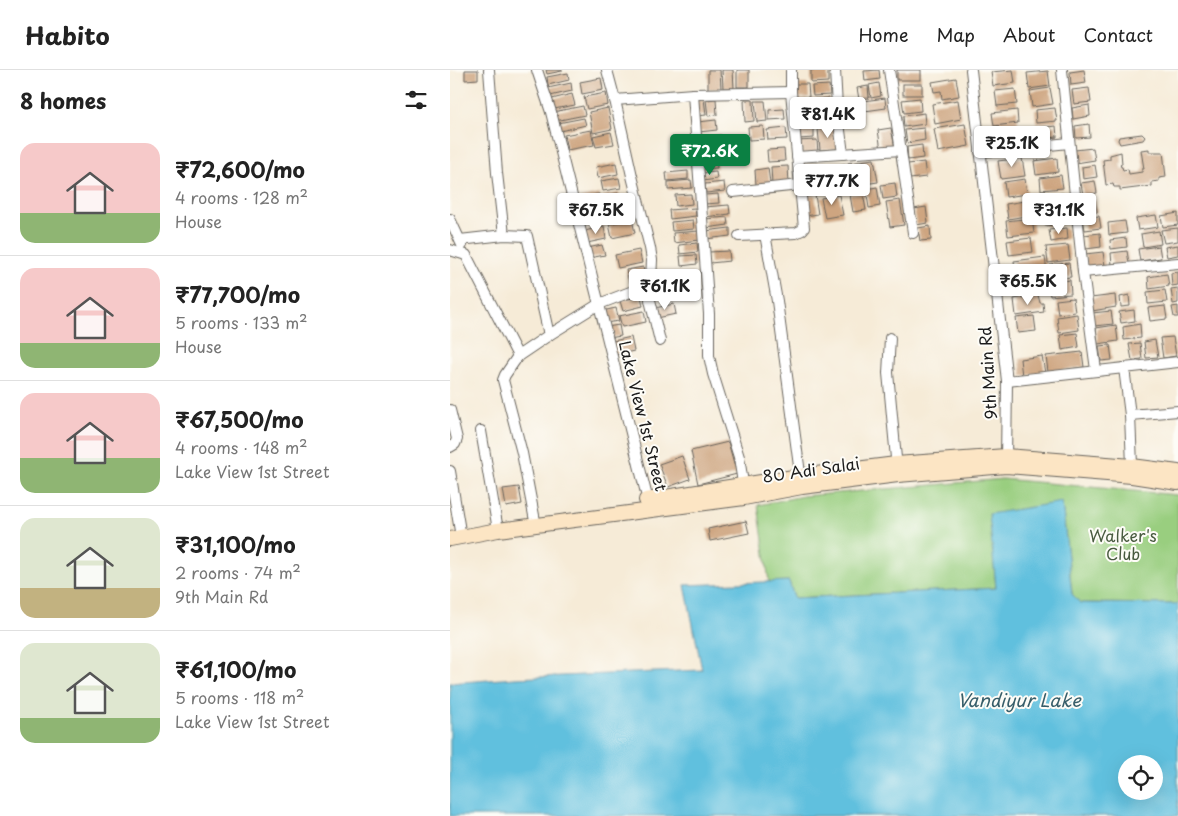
<!DOCTYPE html>
<meta charset="utf-8">
<style>
:root{--surface:#fff;--page:#f6f6f6;--text:#222;--muted:#767676;--line:#e0e0e0;--accent:#0b8043}
body{margin:0;font-family:"Playpen Sans",sans-serif;background:var(--page);color:var(--text);height:100vh;display:flex;flex-direction:column;font-size:19px;white-space:nowrap}
*{box-sizing:border-box;margin:0}
p{font-size:16px;color:var(--muted)}
.icon{flex:none;width:28px;height:28px;fill:none;stroke:currentColor;stroke-width:2;stroke-linecap:round;stroke-linejoin:round}
.map{position:relative;flex:1;overflow:hidden}
.panel{display:flex;flex-direction:column;background:var(--surface);width:450px}
.panel>*{flex:none}
.controls{position:absolute;left:668px;top:685px;display:grid;gap:10px}
.controls a{display:grid;place-items:center;width:45px;height:45px;border-radius:50%;background:var(--surface);box-shadow:0 5px 20px #0002;font-size:25px}
.price{position:absolute;translate:-50% -42px;padding:0 11px;border-radius:5px;background:#fff;color:#222;font-size:16px;line-height:32px;filter:drop-shadow(0 1px 2px #0008)}
.price::after{content:'';position:absolute;left:50%;top:30px;width:15px;height:11px;margin-left:-8px;background:inherit;clip-path:polygon(0 0,100% 0,50% 100%)}
.price.on{background:var(--accent);color:#fff}
ul{padding:0;list-style:none}
li{display:flex;align-items:center;gap:15px;height:125px;padding:0 20px}
li+li{border-top:1px solid var(--line)}
li span{display:grid;place-items:center;flex:none;width:140px;height:100px;border-radius:15px;color:#555}
li>.icon{margin-inline-start:auto}
span .icon{width:60px;height:60px;fill:#fffc;stroke-width:1}
li b{font-size:21px}
h2{display:flex;justify-content:space-between;align-items:center;height:60px;padding:0 20px;font-size:21px}
header{display:flex;align-items:center;gap:30px;box-sizing:border-box;height:70px;padding:0 25px;background:var(--surface);border-bottom:1px solid var(--line)}
header strong{font-size:24px}
nav{display:flex;gap:28px;margin-inline-start:auto;font-size:18px}
main{display:flex;flex:1;min-height:0}
.map>svg:first-child{display:block}
.green{fill:#99ce7f;stroke:#5a754e}
.water{fill:#60c0de;stroke:#3e6e7d;fill-rule:evenodd}
.building{fill:#cea580}
.lines{fill:none;stroke-linecap:round;stroke-linejoin:round}
.minor-casing{stroke:#68645d;stroke-width:12}
.secondary-casing{stroke:#68645d;stroke-width:16}
.minor{stroke:#fff;stroke-width:10}
.secondary{stroke:#fce5c4;stroke-width:14}
.labels{text-anchor:middle;stroke-width:4;stroke-linejoin:round;paint-order:stroke}
.street-label{font-size:16px;fill:#1c1c1c;stroke:#fdfcf7}
.park-label{font-size:16px;fill:#485a3f;stroke:#fdfcf7}
.water-label{font-size:18px;font-style:italic;fill:#375e6a;stroke:#fdfcf7}
</style>
<header>
<strong>Habito</strong>
<nav><a>Home</a><a>Map</a><a>About</a><a>Contact</a></nav>
</header>
<main>
<section class="panel">
<h2>8 homes<svg class="icon" aria-label="filters" viewBox="0 0 24 24"><path d="M4 7h16M4 17h16"/><circle cx="9" cy="7" r="2"/><circle cx="15" cy="17" r="2"/></svg></h2>
<ul>
<li><span style="background:linear-gradient(#f6c9c9 70%,#8fb573 0)"><svg class="icon" aria-label="home" viewBox="0 0 24 24"><path d="M3 11l9-7 9 7M6 9v11h12V9"/></svg></span><div><b>₹72,600/mo</b><p>4 rooms · 128 m²</p><p>House</p></div></li>
<li><span style="background:linear-gradient(#f6c9c9 75%,#8fb573 0)"><svg class="icon" aria-label="home" viewBox="0 0 24 24"><path d="M3 11l9-7 9 7M6 9v11h12V9"/></svg></span><div><b>₹77,700/mo</b><p>5 rooms · 133 m²</p><p>House</p></div></li>
<li><span style="background:linear-gradient(#f6c9c9 65%,#8fb573 0)"><svg class="icon" aria-label="home" viewBox="0 0 24 24"><path d="M3 11l9-7 9 7M6 9v11h12V9"/></svg></span><div><b>₹67,500/mo</b><p>4 rooms · 148 m²</p><p>Lake View 1st Street</p></div></li>
<li><span style="background:linear-gradient(#dfe7d0 70%,#c2b280 0)"><svg class="icon" aria-label="home" viewBox="0 0 24 24"><path d="M3 11l9-7 9 7M6 9v11h12V9"/></svg></span><div><b>₹31,100/mo</b><p>2 rooms · 74 m²</p><p>9th Main Rd</p></div></li>
<li><span style="background:linear-gradient(#dfe7d0 75%,#8fb573 0)"><svg class="icon" aria-label="home" viewBox="0 0 24 24"><path d="M3 11l9-7 9 7M6 9v11h12V9"/></svg></span><div><b>₹61,100/mo</b><p>5 rooms · 118 m²</p><p>Lake View 1st Street</p></div></li>
</ul>
</section>
<div class="map">
<svg width="728" height="746" viewBox="0 0 728 746">
<rect width="100%" height="100%" fill="#fdfcf7"/>
<filter id="ink" filterUnits="userSpaceOnUse"><feTurbulence type="fractalNoise" baseFrequency=".02" numOctaves="2"/><feDisplacementMap in="SourceGraphic" scale="10" xChannelSelector="R" yChannelSelector="G"/><feConvolveMatrix kernelMatrix="1 2 1 2 8 2 1 2 1" color-interpolation-filters="sRGB"/></filter>
<filter id="wash" filterUnits="userSpaceOnUse"><feTurbulence type="fractalNoise" baseFrequency=".0096" numOctaves="4" result="noise"/><feDisplacementMap in="SourceGraphic" scale="20" xChannelSelector="R" yChannelSelector="G"/><feGaussianBlur stdDeviation="1.12" result="paint"/><feColorMatrix in="noise" values="0 0 0 0 0 0 0 0 0 0 0 0 0 0 0 0 0 1.4 0 .05"/><feComposite in="paint" operator="in"/></filter>
<g filter="url(#wash)">
<rect width="100%" height="100%" fill="#f6ebd7"/>
<path class="green" d="M553,409L728,425V534L630,533L622,524L612,433L544,492L546,518L344,528L339,511L319,512L308,435L353,426Z"/>
<path class="water" d="M612,432L622,524L630,533L728,534V746H0V613L64,608L252,600L235,515L339,511L344,528L546,518L539,444ZM676,694H704V721H676Z"/>
<g id="blocks">
<g class="building">
<path d="M15,0H28V9L15,10Z"/>
<path d="M96,0H112V1L97,4Z"/>
<path d="M258,0H270L271,19H258Z"/>
<path d="M272,0H283L284,18H273Z"/>
<rect x="287" y="0" width="12" height="17"/>
<path d="M361,0H378V12L361,13Z"/>
<path d="M429,0L430,9L415,11L414,1Z"/>
<rect x="447" y="0" width="24" height="10"/>
<path d="M563,0L565,13L543,16L541,2Z"/>
<path d="M634,0L636,13L621,15L620,2Z"/>
<path d="M598,1L600,16L579,19L577,3Z"/>
<path d="M118,3L119,10L98,15L97,7Z"/>
<path d="M151,8L153,20L132,24L130,12Z"/>
<path d="M506,8L509,26L492,29L491,21L484,22L482,12Z"/>
<path d="M121,13L122,21L100,26L98,18Z"/>
<path d="M429,13L431,26L421,28L419,15Z"/>
<path d="M346,14H358L359,27L346,28Z"/>
<rect x="453" y="14" width="19" height="11"/>
<path d="M379,15L380,25L363,26L362,16Z"/>
<path d="M418,16L419,28L409,29L407,18Z"/>
<path d="M600,18L603,34L582,37L580,21Z"/>
<path d="M639,18L641,32L624,34L622,20Z"/>
<path d="M565,19L567,34L547,36L545,21Z"/>
<path d="M156,23L158,35L137,39L134,27Z"/>
<path d="M122,24L125,35L104,39L102,29Z"/>
<path d="M379,28L380,38L363,39L362,29Z"/>
<path d="M435,28L436,38L415,41L414,31Z"/>
<path d="M470,28L471,41L454,43L452,30Z"/>
<path d="M254,29L256,45L247,46L245,30Z"/>
<path d="M266,29L267,45L258,46L256,30Z"/>
<path d="M357,29L358,38L347,39L346,30Z"/>
<path d="M294,30H303L304,51L295,52Z"/>
<path d="M508,30L511,49L485,54L482,34Z"/>
<path d="M305,31H315L317,51L307,52Z"/>
<path d="M639,35L640,46L623,49L622,38Z"/>
<path d="M133,36L135,45L105,51L103,42Z"/>
<path d="M158,38L162,59L143,63L139,42Z"/>
<path d="M605,38L607,51L586,53L585,40Z"/>
<path d="M334,39L335,49L319,50V40Z"/>
<path d="M567,40L568,53L544,56L542,43Z"/>
<path d="M379,41L380,53L362,54L361,42Z"/>
<path d="M347,42H356L357,53H348Z"/>
<path d="M411,42L413,52L395,54L393,45Z"/>
<path d="M474,43L475,54L454,57L453,46Z"/>
<path d="M134,48L136,55L110,61L108,53Z"/>
<path d="M266,50L267,60L249,62L248,52Z"/>
<path d="M515,54L519,76L488,82L484,59Z"/>
<path d="M639,54L640,67L626,68L625,56Z"/>
<path d="M313,56L314,69L299,70L298,57Z"/>
<path d="M606,56L607,67L589,69L587,58Z"/>
<path d="M364,57V68L348,69L347,59Z"/>
<path d="M336,58L337,69L318,70L317,60Z"/>
<path d="M387,58L388,79L370,80L368,59Z"/>
<path d="M441,58L445,78L431,80L428,60Z"/>
<path d="M474,58L475,70L457,73L455,60Z"/>
<path d="M573,59L575,73L547,77L546,63Z"/>
<path d="M141,60L144,75L117,80L114,65Z"/>
<path d="M161,62L164,74L146,77L143,66Z"/>
<path d="M692,64L695,67L693,70L670,74L668,70L669,67Z"/>
<path d="M271,65L272,74L250,76V67Z"/>
<path d="M367,70L368,83L348,84L347,71Z"/>
<path d="M472,75L473,88L458,90L457,77Z"/>
<path d="M643,78L645,90L626,93L625,80Z"/>
<path d="M334,79L335,91L318,92L317,80Z"/>
<path d="M699,79V82H713L716,107L709,108V111L702,112V116L670,120V117H664L663,114L656,115L653,90L660,89V85L671,82L672,94H670L671,97H672L673,100L678,99L679,104L692,102V99H694L691,80Z"/>
<path d="M572,88L575,106L551,109L548,91Z"/>
<path d="M607,88L608,102L586,105L584,91Z"/>
<path d="M266,89L267,98L252,99V91Z"/>
<path d="M424,89L428,112L414,114L410,91Z"/>
<path d="M409,92L410,108L400,109L398,93Z"/>
<path d="M474,92L476,107L460,109L458,94Z"/>
<path d="M166,93L168,104L148,108L146,97Z"/>
<path d="M367,94L368,118L352,119L350,95Z"/>
<path d="M395,94L396,111H386L385,95Z"/>
<path d="M645,95L647,107L633,109L632,97Z"/>
<path d="M338,96L339,114L322,115L321,97Z"/>
<path d="M381,96L382,117L371,118L370,97Z"/>
<path d="M318,98L320,113L306,115L305,100Z"/>
<path d="M238,101V109L217,111L216,103Z"/>
<path d="M266,102L267,109L253,111V103Z"/>
<path d="M611,105L613,118L591,120L590,108Z"/>
<path d="M169,108L171,118L153,121L151,111Z"/>
<path d="M575,109L577,124L556,127L554,112Z"/>
<path d="M241,110L242,118L218,120V112Z"/>
<path d="M645,111L647,123L633,125L631,113Z"/>
<path d="M274,112L275,121L256,123L255,114Z"/>
<path d="M445,113L447,127L433,129L431,115Z"/>
<path d="M427,117L430,136L419,138L416,119Z"/>
<path d="M169,123L171,133L155,136L153,126Z"/>
<path d="M413,123L416,140L403,142L400,125Z"/>
<path d="M613,123L614,135L597,138L595,125Z"/>
<path d="M149,124L152,138L130,143L127,129Z"/>
<path d="M241,124L242,134L226,136L225,125Z"/>
<path d="M268,124L269,133L255,134V125Z"/>
<path d="M365,125L368,144L355,146L352,127Z"/>
<path d="M389,125L393,145L375,148L371,128Z"/>
<path d="M450,130L454,155L440,157L436,132Z"/>
<path d="M645,130L647,142L631,145L629,132Z"/>
<path d="M574,131L576,146L558,149L556,134Z"/>
<path d="M279,135L280,144L255,147L254,137Z"/>
<path d="M175,136L177,148L159,152L157,139Z"/>
<path d="M476,137L478,153L466,155L464,139Z"/>
<path d="M245,138L246,146L220,149L219,140Z"/>
<path d="M611,141L613,154L595,156L594,143Z"/>
<path d="M146,143L148,153L133,156L130,146Z"/>
<path d="M728,143V155L713,157L711,146Z"/>
<path d="M706,145L708,157L688,160L686,148Z"/>
<path d="M649,146L651,158L635,160L633,148Z"/>
<path d="M277,147L278,155L256,158L255,149Z"/>
<path d="M582,148L584,163L558,166L556,151Z"/>
<path d="M182,149L185,163L162,168L159,154Z"/>
<path d="M243,150L244,159L222,161L221,152Z"/>
<path d="M675,151L677,163L659,165L658,153Z"/>
<path d="M154,156L156,169L137,173L135,161Z"/>
<path d="M480,156L481,170L470,171L468,158Z"/>
<path d="M280,158V166L256,169L255,161Z"/>
<path d="M617,158L618,169L601,172L599,160Z"/>
<path d="M728,158V171L714,173L711,160Z"/>
<path d="M249,161L250,170L224,173L223,163Z"/>
<path d="M709,161L711,174L693,177L691,164Z"/>
<path d="M650,163L651,177L636,179L634,165Z"/>
<path d="M581,168L583,182L559,185L557,171Z"/>
<path d="M676,168L677,177L661,179L660,170Z"/>
<path d="M247,173L248,182L230,184L229,175Z"/>
<path d="M152,175L155,185L139,188L137,178Z"/>
<path d="M618,175L620,190L598,193L596,177Z"/>
<path d="M728,175V185L717,187L715,177Z"/>
<path d="M709,176L711,188L690,191L688,179Z"/>
<path d="M189,180L192,193L168,198L165,185Z"/>
<path d="M279,181L280,191L260,193L259,182Z"/>
<path d="M677,181L679,193L662,195L661,183Z"/>
<path d="M653,182L655,196L637,199L635,184Z"/>
<path d="M246,185L247,194L231,196L230,186Z"/>
<path d="M595,187L597,202L566,206L564,191Z"/>
<path d="M619,193L621,207L602,209L600,195Z"/>
<path d="M193,197L195,209L179,212L176,200Z"/>
<path d="M728,202V215L722,216L721,203Z"/>
<path d="M717,204L719,216L699,219L698,207Z"/>
<path d="M582,210L584,223L558,226L556,213Z"/>
<path d="M620,210L621,224L600,226L598,213Z"/>
<path d="M728,218V233L723,234L721,219Z"/>
<path d="M715,220L717,232L698,234L697,222Z"/>
<path d="M588,225L590,233H593L594,242L566,246L564,229Z"/>
<path d="M665,225L666,237L642,241L641,228Z"/>
<path d="M679,225L680,236L671,237L670,227Z"/>
<path d="M191,226L193,236L173,241L170,231Z"/>
<path d="M623,228L625,242L608,244L606,230Z"/>
<path d="M224,234L226,244L207,248L205,238Z"/>
<path d="M715,236L717,249L700,251L698,238Z"/>
<path d="M728,236V247H724L722,237Z"/>
<path d="M166,238L169,251L155,253L152,241Z"/>
<path d="M684,240L685,251L671,253L669,242Z"/>
<path d="M194,241L196,252L172,257L169,246Z"/>
<path d="M661,241L663,254L644,256L642,243Z"/>
<path d="M627,244L629,260L609,263L607,247Z"/>
<path d="M584,246L586,261L568,263L566,248Z"/>
<path d="M690,254L691,268L674,270L673,257Z"/>
<path d="M169,255L171,266L159,268L157,257Z"/>
<path d="M666,255L668,271L648,274L646,258Z"/>
<path d="M627,263L629,277L612,280L610,265Z"/>
<path d="M181,267L184,281L166,285L163,271Z"/>
<path d="M723,267L726,286L713,288L710,268Z"/>
<path d="M705,270L708,287L696,288L694,272Z"/>
<path d="M690,273L692,289L682,290L679,274Z"/>
<path d="M660,275L662,290L651,291L649,276Z"/>
<path d="M632,282L634,297L598,302L596,286Z"/>
<path d="M592,286L595,303L572,306L570,289Z"/>
<path d="M278,372L287,404L248,414L241,381Z"/>
<path d="M232,386L240,409L218,417L209,394Z"/>
<path d="M69,417L72,434L56,437L53,419Z"/>
<path d="M296,451L299,463L260,471L258,459Z"/>
</g>
</g>
</g>
<g filter="url(#ink)">
<use href="#blocks" fill-opacity="0" stroke="#68645d" stroke-width="1"/>
<g class="lines">
<g class="minor-casing">
<g id="minor">
<path d="M39,0L47,103L54,165"/>
<path d="M87,0L101,42L199,435"/>
<path d="M157,0L165,30L243,24L341,22"/>
<path d="M385,0L387,37L393,84"/>
<path d="M439,0L463,163"/>
<path d="M521,0L557,311L556,392"/>
<path d="M612,0L633,202L646,300"/>
<path d="M243,24L259,244V286L263,304L289,387L294,420"/>
<path d="M165,30L182,106L200,178L202,190L200,230L210,271"/>
<path d="M530,82L619,73"/>
<path d="M347,87L451,80"/>
<path d="M283,122L350,115"/>
<path d="M0,149L12,175"/>
<path d="M315,164L327,231L351,411"/>
<path d="M289,166L346,163L352,160L354,158L341,22V0"/>
<path d="M10,170L54,165L77,166L99,265"/>
<path d="M0,180L16,185L68,286"/>
<path d="M633,202L728,193"/>
<path d="M440,268L438,303L447,399"/>
<path d="M674,298L680,345L682,396"/>
<path d="M557,311L728,292"/>
<path d="M0,340L7,369L5,374L0,377"/>
<path d="M680,345L728,341"/>
<path d="M31,361L48,460"/>
<path d="M0,401L11,467"/>
<path d="M86,456L72,383L53,310L55,305L68,286L99,265L149,234L201,214"/>
</g>
</g>
<g class="secondary-casing">
<g id="secondary">
<path d="M196,430L350,406L446,394L556,386L682,396L728,402"/>
<path d="M0,469L48,460L294,428L352,417L448,405L556,396L682,406L728,413"/>
</g>
</g>
<use href="#minor" class="minor"/>
<use href="#secondary" class="secondary"/>
</g>
</g>
<g class="labels">
<g class="street-label">
<text transform="translate(538 303) rotate(-94)" y="6">9th Main Rd</text>
<text transform="translate(193 346) rotate(76)" y="6">Lake View 1st Street</text>
<text transform="translate(361 400) rotate(-8)" y="6">80 Adi Salai</text>
</g>
<g class="park-label">
<text x="673" y="472">Walker's<tspan x="673" dy="18">Club</tspan></text>
</g>
<g class="water-label">
<text x="569" y="637">Vandiyur Lake</text>
</g>
</g>
</svg>
<div class="controls">
<a><svg class="icon" aria-label="locate" viewBox="0 0 24 24"><circle cx="12" cy="12" r="6"/><path d="M12 2v4M12 18v4M2 12h4M18 12h4"/></svg></a>
</div>
<b class="price" style="left:378px;top:69px">₹81.4K</b>
<b class="price" style="left:562px;top:98px">₹25.1K</b>
<b class="price on" style="left:260px;top:106px">₹72.6K</b>
<b class="price" style="left:382px;top:136px">₹77.7K</b>
<b class="price" style="left:146px;top:165px">₹67.5K</b>
<b class="price" style="left:609px;top:165px">₹31.1K</b>
<b class="price" style="left:578px;top:236px">₹65.5K</b>
<b class="price" style="left:215px;top:241px">₹61.1K</b>
</div>
</main>
